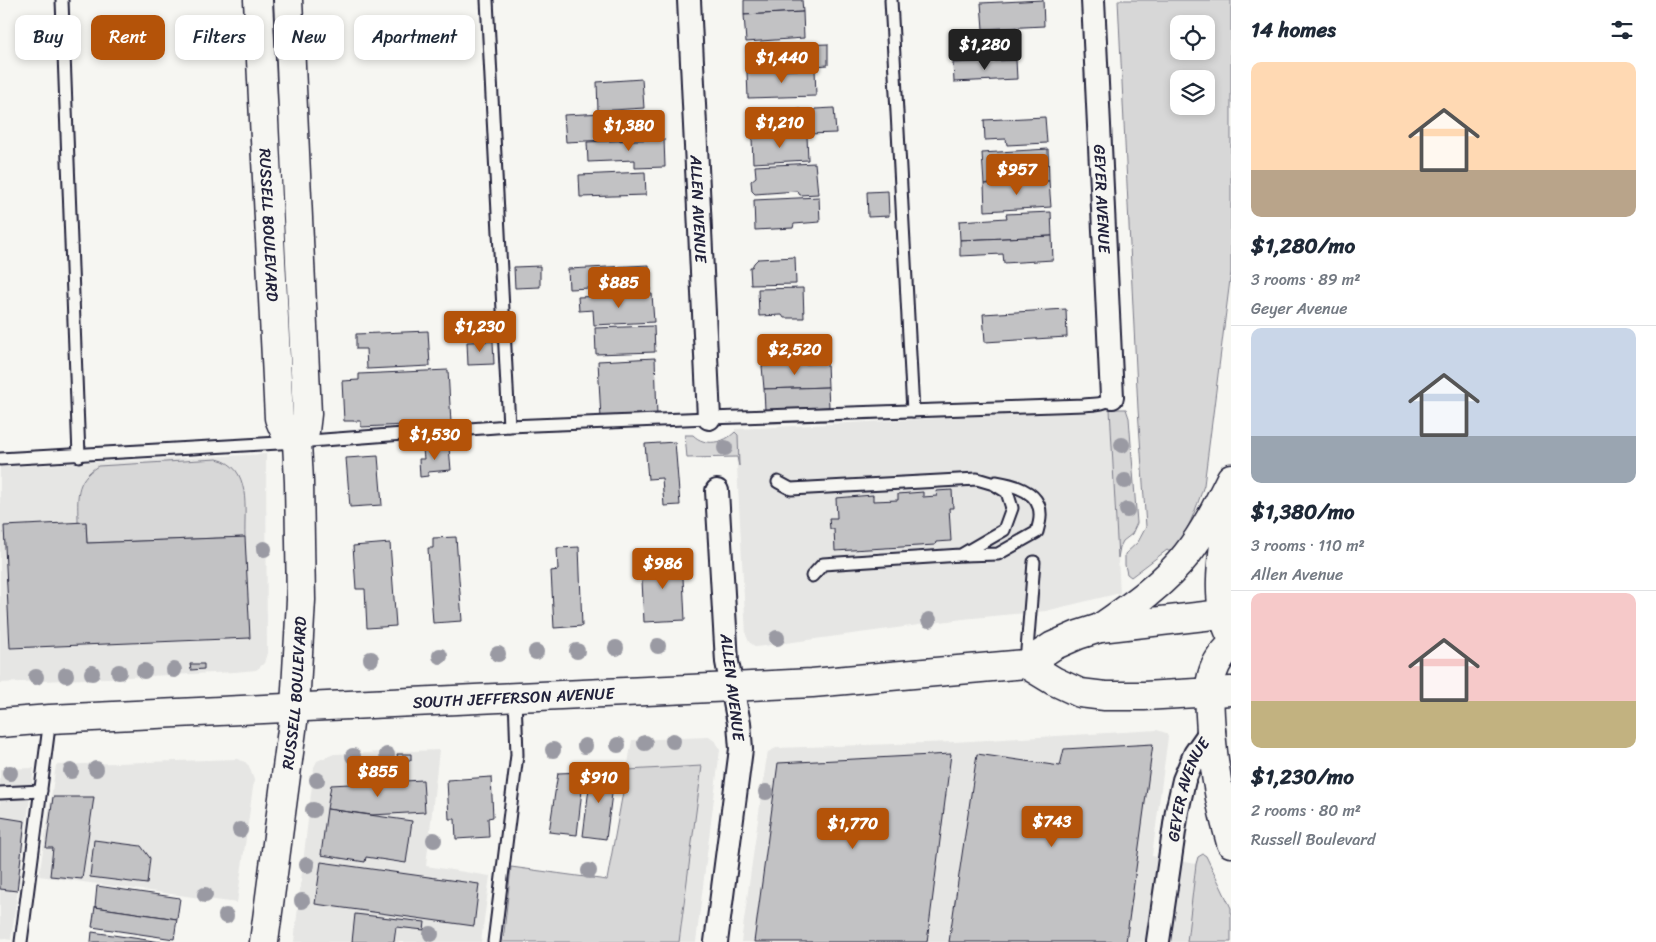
<!DOCTYPE html>
<meta charset="utf-8">
<style>
:root{--surface:#fff;--page:#f2f2f3;--text:#1f2937;--muted:#747a83;--line:#e0e1e3;--accent:#b45309}
body{margin:0;font-family:Sriracha,sans-serif;background:var(--page);color:var(--text);height:100vh;display:flex;flex-direction:column;font-size:19px;white-space:nowrap}
*{box-sizing:border-box;margin:0}
p{font-size:16px;color:var(--muted)}
.icon{flex:none;width:28px;height:28px;fill:none;stroke:currentColor;stroke-width:2;stroke-linecap:round;stroke-linejoin:round}
.map{position:relative;flex:1;overflow:hidden}
.panel{display:flex;flex-direction:column;background:var(--surface);width:425px}
.panel>*{flex:none}
.top-card{position:absolute;left:15px;top:15px;width:475px;height:45px;display:flex;gap:10px}
.fabs{position:absolute;left:1170px;top:15px;display:grid;gap:10px}
.fabs a{display:grid;place-items:center;width:45px;height:45px;border-radius:10px;background:var(--surface);box-shadow:0 2px 8px #0003;font-size:25px}
.price{position:absolute;translate:-50% -42px;padding:0 11px;border-radius:5px;background:var(--accent);color:#fff;font-size:16px;line-height:32px;filter:drop-shadow(0 1px 2px #0008)}
.price::after{content:'';position:absolute;left:50%;top:30px;width:15px;height:11px;margin-left:-8px;background:inherit;clip-path:polygon(0 0,100% 0,50% 100%)}
.price.current{background:#222;color:#fff}
ul{padding:0;list-style:none}
li{display:grid;align-content:center;gap:10px;height:265px;padding:0 20px}
li+li{border-top:1px solid var(--line)}
li span{display:grid;place-items:center;height:155px;border-radius:10px;color:#555}
li>.icon{margin-inline-start:auto}
span .icon{width:90px;height:90px;fill:#fffc;stroke-width:1}
li b{font-size:21px}
h2{display:flex;justify-content:space-between;align-items:center;height:60px;padding:0 20px;font-size:21px}
.tag{padding:0 18px;border-radius:10px;background:var(--surface);box-shadow:0 2px 8px #0003;font-size:18px;line-height:45px}
.tag.current{background:var(--accent);color:#fff}
main{display:flex;flex:1;min-height:0}
.map>svg:first-child{display:block}
.built{fill:#e6e6e4}
.green{fill:#d7d7d7;stroke:#7c7c89;fill-rule:evenodd}
.building{fill:#c2c2c4;stroke:#22223b}
.lines{fill:none;stroke-linecap:round;stroke-linejoin:round}
.service-casing{stroke:#22223b;stroke-width:15}
.minor-casing{stroke:#22223b;stroke-width:26}
.secondary-casing{stroke:#22223b;stroke-width:31}
.primary-casing{stroke:#22223b;stroke-width:31}
.motorway-casing{stroke:#22223b;stroke-width:31}
.service{stroke:#f6f6f2;stroke-width:11}
.minor{stroke:#f6f6f2;stroke-width:22}
.secondary{stroke:#f6f6f2;stroke-width:28}
.primary{stroke:#f6f6f2;stroke-width:28}
.motorway{stroke:#f6f6f2;stroke-width:28}
.tree{fill:#9a9aa3}
.labels{text-anchor:middle;stroke-width:4;stroke-linejoin:round;paint-order:stroke}
.street-label{font-size:16px;fill:#22223b;stroke:#f6f6f2}
</style>
<main>
<div class="map">
<svg width="1231" height="942" viewBox="0 0 1231 942">
<rect width="100%" height="100%" fill="#f6f6f2"/>
<filter id="ink" filterUnits="userSpaceOnUse"><feTurbulence type="fractalNoise" baseFrequency=".02" numOctaves="2"/><feDisplacementMap in="SourceGraphic" scale="10" xChannelSelector="R" yChannelSelector="G"/><feConvolveMatrix kernelMatrix="1 2 1 2 8 2 1 2 1" color-interpolation-filters="sRGB"/></filter>
<g filter="url(#ink)">
<g class="built">
<path d="M1110,409L1120,593L1046,611L963,619L756,647L749,642L746,635L735,429Z"/>
<path d="M266,454L267,653L264,663L260,667L256,670L235,672L0,683V467Z"/>
<path d="M1157,730L1166,733L1168,737L1152,856L1196,864L1187,942H741L766,762L768,752L776,748L954,742Z"/>
<path d="M709,737L716,742L720,750L696,942H503L511,867L608,880L632,740Z"/>
<path d="M439,750L426,866L490,876L481,942H294L314,767L317,761L334,754Z"/>
<path d="M237,759L245,762L249,766L254,780L237,903L39,876L56,765Z"/>
<path d="M34,768L11,940L0,938V769Z"/>
</g>
<g class="green">
<path d="M1118,0H1231V272L1204,485C1196,510 1187,532 1173,554L1167,550L1131,577L1127,574L1125,565V554L1138,542L1146,527L1138,409ZM1179,24H1206V51H1179ZM1179,79H1206V106H1179Z"/>
<path d="M1110,409H1126L1129,418L1137,523L1132,534L1123,541L1120,547L1118,558Z"/>
<path d="M735,432L738,435L739,466L737,457L687,458L685,435H693C705,447 724,443 735,432Z"/>
<path d="M217,459C252,467 244,509 245,537L87,543L86,523H78C78,498 74,481 98,466Z"/>
<path d="M702,766L679,942H503L511,867L607,880L627,770Z"/>
<path d="M1203,854L1206,856L1231,908V942H1187L1196,864L1198,857Z"/>
</g>
<g class="building">
<path d="M744,0H802L803,12L744,15Z"/>
<path d="M1043,0L1044,26L983,29L981,3Z"/>
<path d="M803,12L804,38L746,42L744,15Z"/>
<path d="M828,44V65L815,66V69L747,72L746,47Z"/>
<path d="M1016,60L1017,79L954,82L953,63Z"/>
<path d="M815,69L816,96L748,98L747,72Z"/>
<path d="M642,79L644,108L598,111L597,82Z"/>
<path d="M834,108L836,133L753,136L752,111L784,110L787,115L793,110L801,109L805,113H814L815,109Z"/>
<path d="M644,111L645,138L566,142L564,115Z"/>
<path d="M1045,117L1047,143L1007,145L1006,139L985,140L984,120Z"/>
<path d="M807,136L808,160L753,163L752,138Z"/>
<path d="M664,139L665,167L635,168V160L588,162L587,142Z"/>
<path d="M1048,149L1049,181L984,184L982,153Z"/>
<path d="M815,163L818,194L800,195L797,191L755,194L752,191L751,181L756,177L755,166Z"/>
<path d="M645,172L646,195L580,197L579,175Z"/>
<path d="M1049,181L1051,207L985,211L984,184Z"/>
<path d="M888,191L889,216L868,217L867,192Z"/>
<path d="M819,197L820,222L794,224L793,228L755,230L754,200Z"/>
<path d="M1051,212L1052,236L960,240L959,221L1007,218L1006,214Z"/>
<path d="M1052,236L1053,260L1004,263L1003,254L960,256V240Z"/>
<path d="M795,257L796,284L751,285L750,267H752L754,263L758,259Z"/>
<path d="M649,265L650,291L611,293V287L569,289L568,269Z"/>
<path d="M540,266V287L515,288L514,267Z"/>
<path d="M803,288L804,318H784L782,315L759,316L758,289Z"/>
<path d="M652,294L654,322L594,325L593,310L579,311L578,297Z"/>
<path d="M1066,309L1067,337L985,342L983,314Z"/>
<path d="M654,326L655,352L596,354L595,328Z"/>
<path d="M428,331L430,366L367,369L366,349H356V334Z"/>
<path d="M493,341L494,364L468,365L467,342Z"/>
<path d="M655,358L657,416L601,419L598,361Z"/>
<path d="M827,363L828,387L764,389L762,366Z"/>
<path d="M448,370L451,423L361,427V421H344L342,381L359,380V374Z"/>
<path d="M828,387L829,407L765,410L764,389Z"/>
<path d="M675,442L680,505L664,506L662,478L648,479L645,444Z"/>
<path d="M449,447L451,470L428,472V476L420,477L419,459H424L423,449Z"/>
<path d="M378,456L382,505L350,507L346,458Z"/>
<path d="M952,490L953,508H949L951,541L936,542L935,545L835,551L834,529H830L829,518H837L836,498L873,495V501L898,500V494L923,492V497L937,496L936,491Z"/>
<path d="M86,522L87,543L245,537L250,638L10,648L4,526Z"/>
<path d="M456,537L462,621L433,623L428,548H433V538Z"/>
<path d="M390,543L396,626L367,628L365,589H356L353,546Z"/>
<path d="M579,547L582,626L554,628L551,571L558,570L557,548Z"/>
<path d="M682,557L685,620L644,622L641,559Z"/>
<path d="M190,664H204V669L191,670Z"/>
<path d="M1153,744L1126,942H949L977,754L1060,766L1064,749Z"/>
<path d="M397,754H411V760H398Z"/>
<path d="M951,754L927,942H754L778,763Z"/>
<path d="M615,771L606,839L583,836L591,772Z"/>
<path d="M584,772L577,835L549,832L558,773Z"/>
<path d="M491,777L493,817L488,818L489,837L456,839L455,819H449L447,780Z"/>
<path d="M423,780L425,812L372,815L327,809L331,785Z"/>
<path d="M53,797H94L82,879L50,876L53,848H46Z"/>
<path d="M327,809L412,821L406,863L366,857L365,862L321,855Z"/>
<path d="M0,817L25,821L17,891L0,889Z"/>
<path d="M94,840L141,846L150,858L147,884L90,877Z"/>
<path d="M321,862L479,884L474,926L315,904Z"/>
<path d="M97,886L180,898L177,919L95,907Z"/>
<path d="M95,907L177,919L174,939L92,927Z"/>
<path d="M355,914L425,922L424,930L396,927L394,942H352Z"/>
<path d="M92,932L161,942H91Z"/>
</g>
<g class="lines">
<g class="service-casing">
<g id="service">
<path d="M62,0L79,456"/>
<path d="M487,0L509,426"/>
<path d="M891,0L913,411"/>
<path d="M0,459L297,442L509,426L709,418L1084,405C1094,404 1105,405 1112,397"/>
<path d="M778,482L791,489L977,479L994,484L1007,492L1012,508L1004,530L961,555L823,564L812,576"/>
<path d="M963,555L998,554L1037,532C1038,527 1040,522 1040,517C1042,492 1015,485 996,482"/>
<path d="M1026,662L1034,562"/>
<path d="M0,793L41,791"/>
<path d="M21,942L50,719"/>
<path d="M494,942L517,755L515,697"/>
</g>
</g>
<g class="minor-casing">
<g id="minor">
<path id="s1" d="M689,0L709,418"/>
<path id="s2" d="M1093,0L1112,397"/>
<path id="s3" d="M1158,941L1177,811L1184,780L1195,754L1211,731"/>
<path d="M716,942L741,749L739,723L727,662L717,491"/>
</g>
</g>
<g class="secondary-casing">
<g id="secondary">
<path id="s4" d="M258,0L279,418L284,430L297,442"/>
<path id="s5" d="M264,942L295,707L301,600L299,482L297,442L305,431L307,414L288,0"/>
</g>
</g>
<g class="primary-casing">
<g id="primary">
<path d="M1026,664L1054,681L1080,693L1105,696H1144L1231,691"/>
<path id="s6" d="M0,723L50,719L732,687L812,683L1026,664L1053,646L1078,635L1100,628L1231,613"/>
<path d="M1211,731C1209,699 1204,669 1231,646"/>
</g>
</g>
<g class="motorway-casing">
<g id="motorway">
<path d="M1231,496C1226,536 1211,599 1231,635"/>
<path d="M1100,628C1130,607 1164,584 1187,554C1205,531 1218,504 1231,478"/>
<path d="M1211,731C1214,770 1220,806 1231,843"/>
</g>
</g>
<use href="#service" class="service"/>
<use href="#minor" class="minor"/>
<use href="#secondary" class="secondary"/>
<use href="#primary" class="primary"/>
<use href="#motorway" class="motorway"/>
</g>
<g class="tree">
<circle cx="1122" cy="445" r="8"/>
<circle cx="725" cy="448" r="8"/>
<circle cx="1125" cy="481" r="8"/>
<circle cx="1127" cy="510" r="8"/>
<circle cx="264" cy="549" r="8"/>
<circle cx="929" cy="620" r="8"/>
<circle cx="777" cy="638" r="8"/>
<circle cx="658" cy="646" r="8"/>
<circle cx="616" cy="648" r="8"/>
<circle cx="577" cy="651" r="8"/>
<circle cx="536" cy="652" r="8"/>
<circle cx="498" cy="654" r="8"/>
<circle cx="440" cy="656" r="8"/>
<circle cx="371" cy="659" r="8"/>
<circle cx="174" cy="670" r="8"/>
<circle cx="144" cy="671" r="8"/>
<circle cx="119" cy="672" r="8"/>
<circle cx="92" cy="673" r="8"/>
<circle cx="66" cy="675" r="8"/>
<circle cx="36" cy="677" r="8"/>
<circle cx="673" cy="741" r="8"/>
<circle cx="645" cy="743" r="8"/>
<circle cx="618" cy="745" r="8"/>
<circle cx="585" cy="746" r="8"/>
<circle cx="553" cy="750" r="8"/>
<circle cx="387" cy="755" r="8"/>
<circle cx="353" cy="756" r="8"/>
<circle cx="96" cy="769" r="8"/>
<circle cx="71" cy="771" r="8"/>
<circle cx="10" cy="773" r="8"/>
<circle cx="317" cy="780" r="8"/>
<circle cx="766" cy="792" r="8"/>
<circle cx="313" cy="810" r="8"/>
<circle cx="240" cy="830" r="8"/>
<circle cx="434" cy="840" r="8"/>
<circle cx="307" cy="865" r="8"/>
<circle cx="589" cy="871" r="8"/>
<circle cx="205" cy="895" r="8"/>
<circle cx="302" cy="901" r="8"/>
<circle cx="226" cy="916" r="8"/>
<circle cx="431" cy="934" r="8"/>
</g>
</g>
<g class="labels">
<g class="street-label">
<text dy="6" stroke="none"><textPath href="#s2" startOffset="199">GEYER AVENUE</textPath></text>
<text dy="6" stroke="none"><textPath href="#s1" startOffset="209">ALLEN AVENUE</textPath></text>
<text dy="6" stroke="none"><textPath href="#s4" startOffset="225">RUSSELL BOULEVARD</textPath></text>
<text transform="translate(733 687) rotate(83)" y="6">ALLEN AVENUE</text>
<text dy="6" stroke="none"><textPath href="#s5" startOffset="251">RUSSELL BOULEVARD</textPath></text>
<text dy="6" stroke="none"><textPath href="#s6" startOffset="514">SOUTH JEFFERSON AVENUE</textPath></text>
<text dy="6" stroke="none"><textPath href="#s3" startOffset="155">GEYER AVENUE</textPath></text>
</g>
</g>
</svg>
<div class="fabs">
<a><svg class="icon" aria-label="locate" viewBox="0 0 24 24"><circle cx="12" cy="12" r="6"/><path d="M12 2v4M12 18v4M2 12h4M18 12h4"/></svg></a>
<a><svg class="icon" aria-label="layers" viewBox="0 0 24 24"><path d="M12 4l9 5-9 5-9-5zM3 14l9 5 9-5"/></svg></a>
</div>
<b class="price current" style="left:985px;top:71px">$1,280</b>
<b class="price" style="left:782px;top:84px">$1,440</b>
<b class="price" style="left:780px;top:149px">$1,210</b>
<b class="price" style="left:629px;top:152px">$1,380</b>
<b class="price" style="left:1017px;top:196px">$957</b>
<b class="price" style="left:619px;top:309px">$885</b>
<b class="price" style="left:480px;top:353px">$1,230</b>
<b class="price" style="left:795px;top:376px">$2,520</b>
<b class="price" style="left:435px;top:461px">$1,530</b>
<b class="price" style="left:663px;top:590px">$986</b>
<b class="price" style="left:378px;top:798px">$855</b>
<b class="price" style="left:599px;top:804px">$910</b>
<b class="price" style="left:1052px;top:848px">$743</b>
<b class="price" style="left:853px;top:850px">$1,770</b>
<div class="top-card">
<a class="tag">Buy</a>
<a class="tag current">Rent</a>
<a class="tag">Filters</a>
<a class="tag">New</a>
<a class="tag">Apartment</a>
</div>
</div>
<section class="panel">
<h2>14 homes<svg class="icon" aria-label="filters" viewBox="0 0 24 24"><path d="M4 7h16M4 17h16"/><circle cx="9" cy="7" r="2"/><circle cx="15" cy="17" r="2"/></svg></h2>
<ul>
<li><span style="background:linear-gradient(#ffd9b3 70%,#b9a48a 0)"><svg class="icon" aria-label="home" viewBox="0 0 24 24"><path d="M3 11l9-7 9 7M6 9v11h12V9"/></svg></span><div><b>$1,280/mo</b><p>3 rooms · 89 m²</p><p>Geyer Avenue</p></div></li>
<li><span style="background:linear-gradient(#c9d6e8 70%,#9aa5b1 0)"><svg class="icon" aria-label="home" viewBox="0 0 24 24"><path d="M3 11l9-7 9 7M6 9v11h12V9"/></svg></span><div><b>$1,380/mo</b><p>3 rooms · 110 m²</p><p>Allen Avenue</p></div></li>
<li><span style="background:linear-gradient(#f6c9c9 70%,#c2b280 0)"><svg class="icon" aria-label="home" viewBox="0 0 24 24"><path d="M3 11l9-7 9 7M6 9v11h12V9"/></svg></span><div><b>$1,230/mo</b><p>2 rooms · 80 m²</p><p>Russell Boulevard</p></div></li>
</ul>
</section>
</main>
